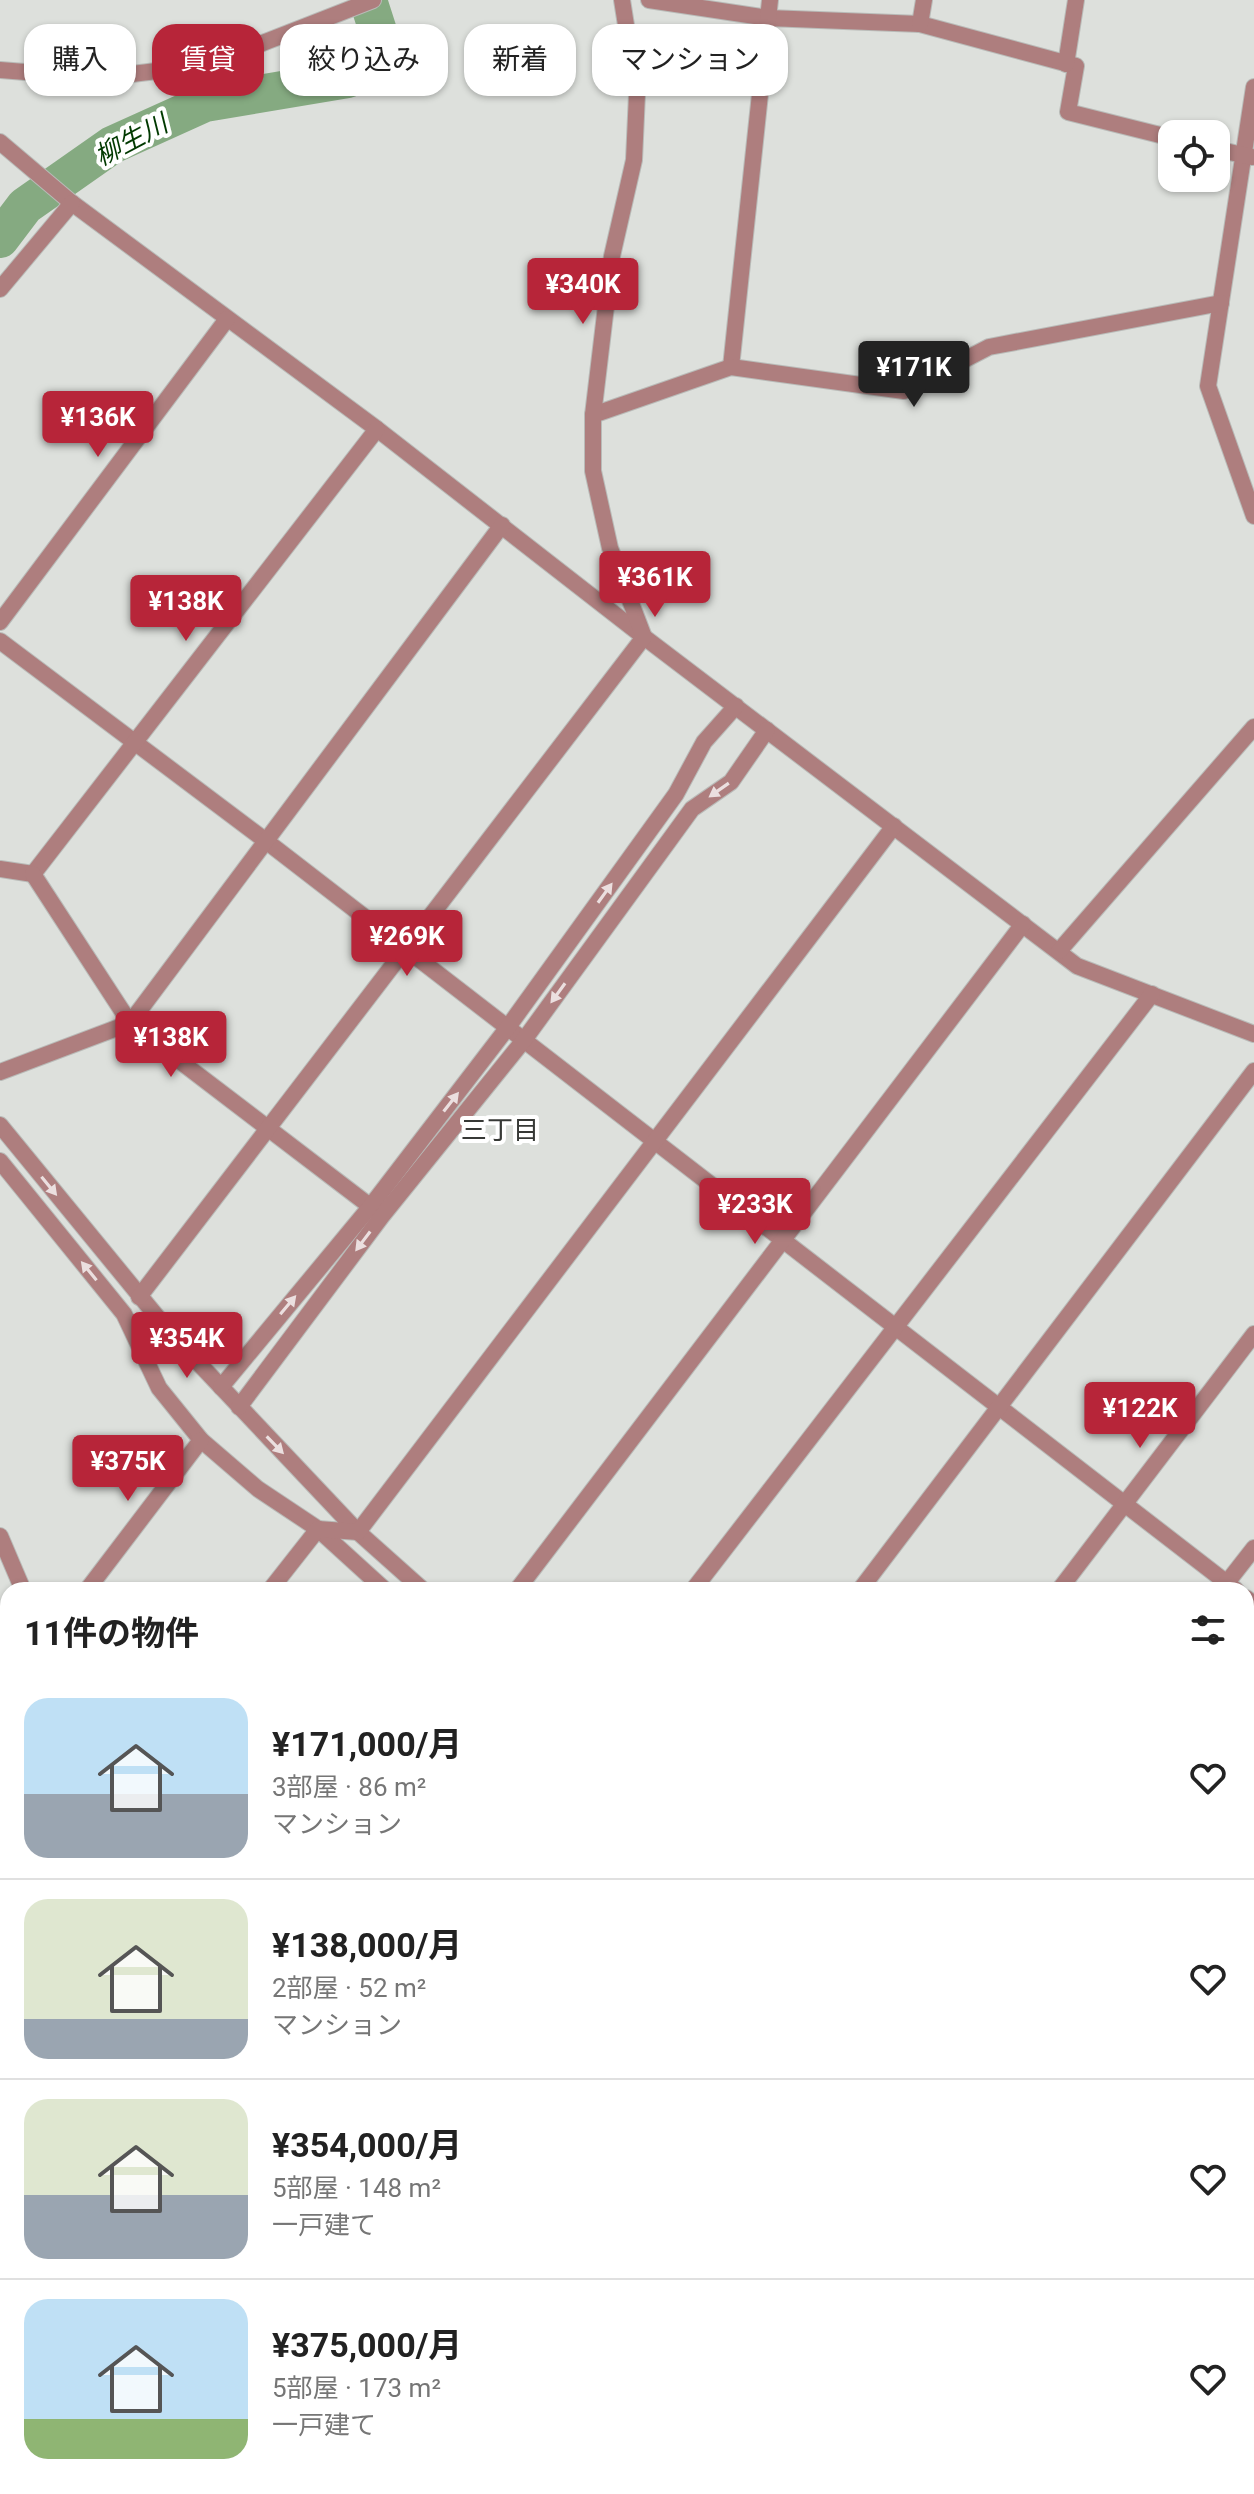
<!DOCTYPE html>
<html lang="ja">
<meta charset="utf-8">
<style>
:root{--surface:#fff;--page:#f2f2f2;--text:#222;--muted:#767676;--line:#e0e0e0;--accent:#b72539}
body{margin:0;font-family:Roboto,"Noto Sans JP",sans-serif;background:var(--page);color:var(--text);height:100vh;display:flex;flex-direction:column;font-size:30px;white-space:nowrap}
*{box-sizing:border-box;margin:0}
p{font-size:26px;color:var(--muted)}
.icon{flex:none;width:44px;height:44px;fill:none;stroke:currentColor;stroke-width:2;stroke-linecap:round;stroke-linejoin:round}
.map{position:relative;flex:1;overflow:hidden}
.sheet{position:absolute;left:0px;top:1582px;width:1254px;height:912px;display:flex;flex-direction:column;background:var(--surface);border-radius:24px 24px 0 0;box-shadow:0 2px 6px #0004}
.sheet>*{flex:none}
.guide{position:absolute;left:24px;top:24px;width:800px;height:72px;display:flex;gap:16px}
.controls{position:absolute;left:1158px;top:120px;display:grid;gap:16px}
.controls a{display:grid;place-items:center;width:72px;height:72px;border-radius:16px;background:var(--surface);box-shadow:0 2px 6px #0004;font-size:40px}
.price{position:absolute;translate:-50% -68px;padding:0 18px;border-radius:8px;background:var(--accent);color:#fff;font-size:26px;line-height:52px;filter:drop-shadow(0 2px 4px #0008)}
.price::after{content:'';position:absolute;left:50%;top:48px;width:24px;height:18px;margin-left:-12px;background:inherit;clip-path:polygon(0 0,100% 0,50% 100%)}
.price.selected{background:#222;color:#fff}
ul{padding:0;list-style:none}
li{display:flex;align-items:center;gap:24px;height:200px;padding:0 24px}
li+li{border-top:2px solid var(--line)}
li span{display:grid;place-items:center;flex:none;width:224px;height:160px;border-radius:24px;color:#555}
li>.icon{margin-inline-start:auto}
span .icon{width:96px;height:96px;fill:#fffc;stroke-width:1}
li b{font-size:34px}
h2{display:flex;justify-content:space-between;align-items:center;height:96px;padding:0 24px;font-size:34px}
.chip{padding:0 28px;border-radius:24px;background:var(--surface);box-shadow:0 2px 6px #0004;font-size:28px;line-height:72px}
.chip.selected{background:var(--accent);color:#fff}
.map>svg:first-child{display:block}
.park{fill:url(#park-crowns)}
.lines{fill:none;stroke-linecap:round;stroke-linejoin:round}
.stream{stroke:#85aa81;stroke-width:6}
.river{stroke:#85aa81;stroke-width:38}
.service-casing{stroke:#b9bbb8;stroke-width:14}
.minor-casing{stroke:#b9bbb8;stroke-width:18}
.tertiary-casing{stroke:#b9bbb8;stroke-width:18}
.primary-casing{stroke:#b9bbb8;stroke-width:22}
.path{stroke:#a2a4a1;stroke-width:4;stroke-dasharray:6 4;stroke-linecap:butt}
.service{stroke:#ae7e7e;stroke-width:12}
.minor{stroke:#ae7e7e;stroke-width:16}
.tertiary{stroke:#ae7e7e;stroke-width:16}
.primary{stroke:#7b2b30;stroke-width:20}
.oneway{fill:#ebdfdf}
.labels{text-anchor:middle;stroke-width:8;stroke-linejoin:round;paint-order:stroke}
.water-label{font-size:26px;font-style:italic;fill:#013900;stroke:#fff}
.neighbourhood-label{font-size:26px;fill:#373936;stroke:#fff}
</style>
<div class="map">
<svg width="1254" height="2494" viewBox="0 0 1254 2494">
<defs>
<pattern id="park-crowns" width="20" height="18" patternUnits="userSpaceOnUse" patternTransform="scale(2)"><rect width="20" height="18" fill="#bcdbb9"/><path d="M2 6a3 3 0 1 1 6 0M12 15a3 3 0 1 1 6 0" fill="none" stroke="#a2bda0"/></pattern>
</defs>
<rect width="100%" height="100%" fill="#dde0dc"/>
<path class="park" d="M612,2486H1016L1011,2494H602Z"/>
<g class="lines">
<path class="stream" d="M1246,2251L1254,2244"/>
<path class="river" d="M0,239L25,206L112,145L205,103L348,79L378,31L368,0"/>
<g class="service-casing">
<path id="service" d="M590,2494L600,2486"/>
</g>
<g class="minor-casing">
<g id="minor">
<path d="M649,0L768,18L920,24L1076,66L1068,112L1172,138"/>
<path d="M920,24L924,0"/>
<path d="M1066,64L1076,0"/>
<path d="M1254,87L1208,386L1254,516"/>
<path d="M0,142L72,203L377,429L644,637L1077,966L1254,1034"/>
<path d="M1216,149L1252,157"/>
<path d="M0,289L72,203"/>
<path d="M731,367L770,0"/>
<path d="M593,415L731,367L904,391L989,347L1221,303"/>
<path d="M0,622L227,319"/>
<path d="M0,641L266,841L1236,1590"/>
<path d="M0,869L33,874L377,429"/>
<path d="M33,874L130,1023L379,1213"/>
<path d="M1059,951L1254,727"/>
<path d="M0,1125L172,1335L358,1532L423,1590"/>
<path d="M0,1161L124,1314L159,1388L201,1440L258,1489L318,1529L385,1590"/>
<path d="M139,1297L644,637L610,548L593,471V415L612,256L634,160L637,94L622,0"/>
<path d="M221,1387L370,1207L508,1027L676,794L704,742L736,706"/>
<path d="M239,1407L382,1216L524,1040L692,809L731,782L767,730"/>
<path d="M0,1536L23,1590"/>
<path d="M1222,1589L1254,1548"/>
<path d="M87,1590L201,1440"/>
<path d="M270,1590L318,1529L358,1532L894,826"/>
<path d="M517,1590L1023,924"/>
<path d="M860,1590L1254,1071"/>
<path d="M1059,1590L1254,1334"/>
<path d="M1246,1598L1254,1604"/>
<path d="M1246,1813L1254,1803"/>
<path d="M1246,1885L1254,1890"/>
<path d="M1246,2079L1254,2069"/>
<path d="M1246,2230L1254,2223"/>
<path d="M1246,2354L1254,2350"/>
<path d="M1246,2464L1254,2461"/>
<path d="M539,2486L545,2494"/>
<path d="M1022,2494L1027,2486"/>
<path d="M1186,2494L1200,2486"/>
</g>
</g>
<g class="tertiary-casing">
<g id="tertiary">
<path d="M0,70L99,78L206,65L373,0"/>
<path d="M0,1072L130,1023L502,525"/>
<path d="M693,1590L1152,994"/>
<path d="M0,2222L8,2218"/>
<path d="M0,2457L8,2470"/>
<path d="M18,2486L23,2494"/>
</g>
</g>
<g class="primary-casing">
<g id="primary">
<path d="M0,1958L8,1975"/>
<path d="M0,2088L8,2101"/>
<path d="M273,2486L280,2494"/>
<path d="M354,2486L360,2494"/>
</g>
</g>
<g class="path">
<path d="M0,2130L8,2148"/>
<path d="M0,2148L7,2164"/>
</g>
<use href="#service" class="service"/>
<use href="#minor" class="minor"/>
<use href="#tertiary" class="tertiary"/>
<use href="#primary" class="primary"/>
</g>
<defs><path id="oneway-solid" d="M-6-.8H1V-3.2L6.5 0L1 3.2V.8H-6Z" transform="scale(2)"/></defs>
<g class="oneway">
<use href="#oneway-solid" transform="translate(719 790) rotate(145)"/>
<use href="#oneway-solid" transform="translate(605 893) rotate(-54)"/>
<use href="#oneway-solid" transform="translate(558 993) rotate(126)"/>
<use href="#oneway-solid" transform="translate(451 1102) rotate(-52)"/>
<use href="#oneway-solid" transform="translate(49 1186) rotate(51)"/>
<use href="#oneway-solid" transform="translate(363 1241) rotate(127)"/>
<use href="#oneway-solid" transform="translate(89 1271) rotate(-129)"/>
<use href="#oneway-solid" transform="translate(288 1305) rotate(-50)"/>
<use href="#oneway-solid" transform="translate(275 1445) rotate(46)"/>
</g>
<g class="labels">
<g class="water-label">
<text transform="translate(131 140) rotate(-28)" y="9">柳生川</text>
</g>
<g class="neighbourhood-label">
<text x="500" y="1139">三丁目</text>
</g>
</g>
</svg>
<div class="controls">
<a><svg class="icon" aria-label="locate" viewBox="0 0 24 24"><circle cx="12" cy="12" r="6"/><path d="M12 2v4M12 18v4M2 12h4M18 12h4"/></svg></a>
</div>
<b class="price" style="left:583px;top:326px">¥340K</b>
<b class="price selected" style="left:914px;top:409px">¥171K</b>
<b class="price" style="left:98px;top:459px">¥136K</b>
<b class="price" style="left:655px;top:619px">¥361K</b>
<b class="price" style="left:186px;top:643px">¥138K</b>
<b class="price" style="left:407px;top:978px">¥269K</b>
<b class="price" style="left:171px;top:1079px">¥138K</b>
<b class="price" style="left:755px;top:1246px">¥233K</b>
<b class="price" style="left:187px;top:1380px">¥354K</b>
<b class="price" style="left:1140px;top:1450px">¥122K</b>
<b class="price" style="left:128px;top:1503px">¥375K</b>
<div class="guide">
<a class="chip">購入</a>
<a class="chip selected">賃貸</a>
<a class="chip">絞り込み</a>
<a class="chip">新着</a>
<a class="chip">マンション</a>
</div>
<section class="sheet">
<h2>11件の物件<svg class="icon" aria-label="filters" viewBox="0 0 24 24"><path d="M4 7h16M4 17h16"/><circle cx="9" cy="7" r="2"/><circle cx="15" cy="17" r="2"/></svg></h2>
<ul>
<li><span style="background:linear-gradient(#bfe0f5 60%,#9aa5b1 0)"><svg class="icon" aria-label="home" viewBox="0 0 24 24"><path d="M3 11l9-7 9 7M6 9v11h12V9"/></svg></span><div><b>¥171,000/月</b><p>3部屋 · 86 m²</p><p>マンション</p></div><svg class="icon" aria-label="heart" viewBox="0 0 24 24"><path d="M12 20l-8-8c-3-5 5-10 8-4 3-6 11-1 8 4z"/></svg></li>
<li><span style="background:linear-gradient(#dfe7d0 75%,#9aa5b1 0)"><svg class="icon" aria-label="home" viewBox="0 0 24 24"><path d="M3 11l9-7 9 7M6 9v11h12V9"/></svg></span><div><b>¥138,000/月</b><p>2部屋 · 52 m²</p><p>マンション</p></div><svg class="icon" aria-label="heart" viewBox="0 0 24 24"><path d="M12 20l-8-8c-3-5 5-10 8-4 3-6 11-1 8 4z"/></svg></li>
<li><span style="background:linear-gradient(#dfe7d0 60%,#9aa5b1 0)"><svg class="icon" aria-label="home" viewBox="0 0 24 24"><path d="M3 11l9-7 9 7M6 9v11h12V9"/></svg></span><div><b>¥354,000/月</b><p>5部屋 · 148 m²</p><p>一戸建て</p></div><svg class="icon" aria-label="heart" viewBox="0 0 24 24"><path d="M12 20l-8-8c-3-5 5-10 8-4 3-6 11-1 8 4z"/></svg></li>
<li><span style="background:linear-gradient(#bfe0f5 75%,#8fb573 0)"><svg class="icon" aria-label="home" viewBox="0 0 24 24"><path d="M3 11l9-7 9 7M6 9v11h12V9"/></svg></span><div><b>¥375,000/月</b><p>5部屋 · 173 m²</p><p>一戸建て</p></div><svg class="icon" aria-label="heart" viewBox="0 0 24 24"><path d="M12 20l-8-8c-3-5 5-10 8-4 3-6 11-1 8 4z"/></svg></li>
</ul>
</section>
</div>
